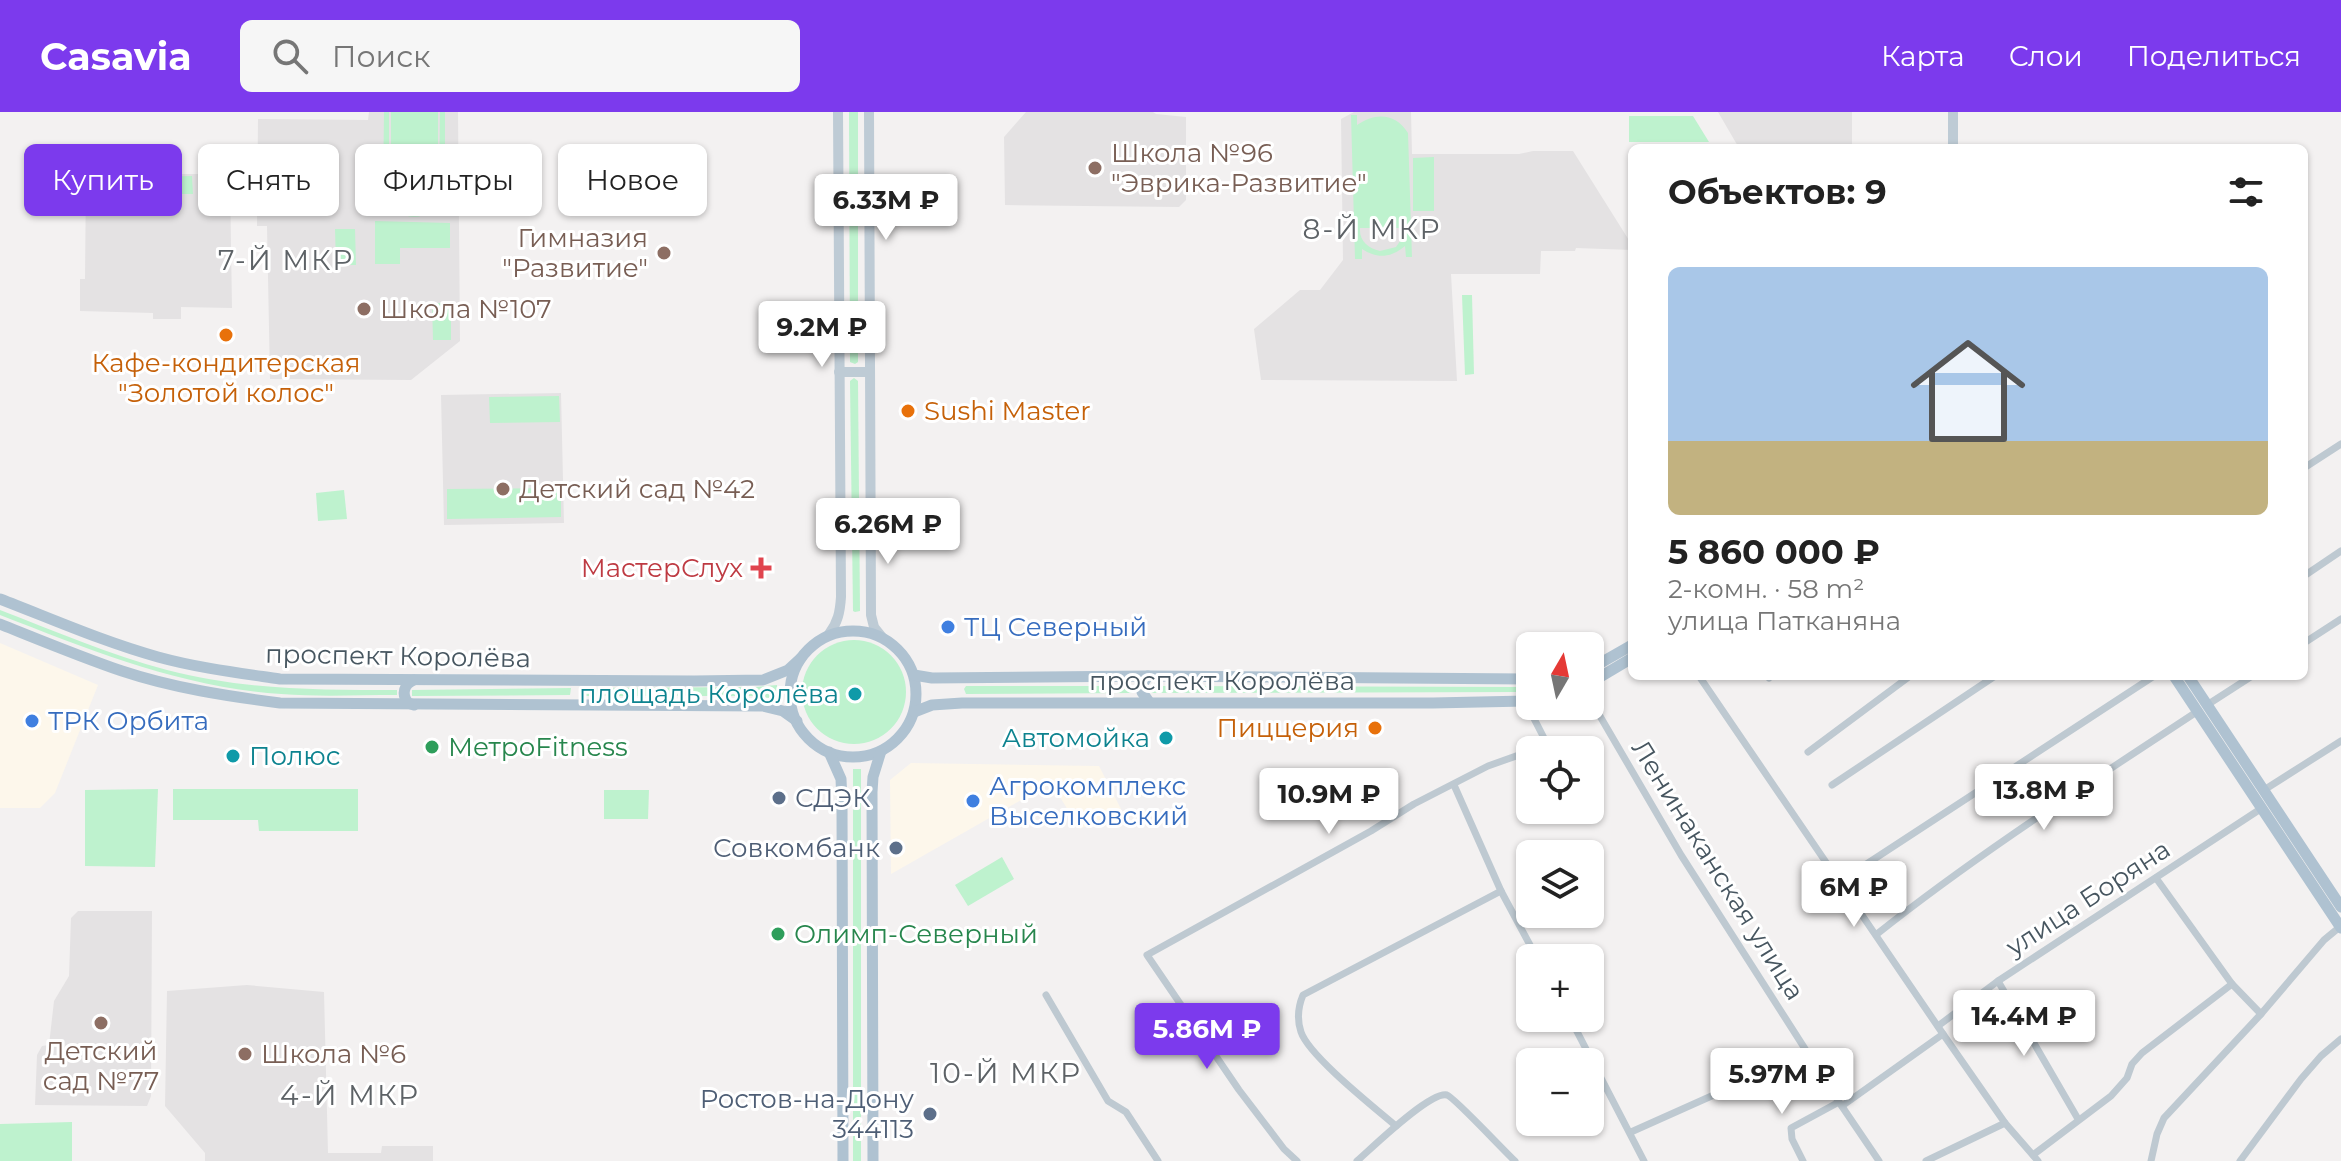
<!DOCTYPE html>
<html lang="ru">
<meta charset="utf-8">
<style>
:root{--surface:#fff;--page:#f6f6f6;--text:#222;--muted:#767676;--line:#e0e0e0;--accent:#7c3aed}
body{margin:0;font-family:Montserrat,sans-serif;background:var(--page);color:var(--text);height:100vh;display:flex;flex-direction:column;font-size:30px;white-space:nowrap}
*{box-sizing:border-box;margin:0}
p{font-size:26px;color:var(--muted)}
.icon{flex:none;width:44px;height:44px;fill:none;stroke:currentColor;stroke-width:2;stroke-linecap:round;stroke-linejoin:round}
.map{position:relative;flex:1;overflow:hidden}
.side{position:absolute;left:1628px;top:32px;width:680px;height:536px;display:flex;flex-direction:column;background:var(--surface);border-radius:12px;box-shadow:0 2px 6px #0004}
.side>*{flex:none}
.guide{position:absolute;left:24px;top:32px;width:760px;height:72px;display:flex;gap:16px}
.needle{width:52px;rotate:9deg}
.buttons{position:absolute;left:1516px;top:520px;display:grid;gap:16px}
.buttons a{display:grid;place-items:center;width:88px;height:88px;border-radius:12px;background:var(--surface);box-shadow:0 2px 6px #0004;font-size:40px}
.price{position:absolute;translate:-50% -68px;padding:0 18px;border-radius:8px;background:#fff;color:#222;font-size:26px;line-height:52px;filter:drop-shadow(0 2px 4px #0008)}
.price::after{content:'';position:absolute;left:50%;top:48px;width:24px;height:18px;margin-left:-12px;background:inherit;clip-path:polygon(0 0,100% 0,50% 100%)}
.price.selected{background:var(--accent);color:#fff}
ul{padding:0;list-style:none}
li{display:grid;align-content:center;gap:16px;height:424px;padding:0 40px}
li+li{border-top:2px solid var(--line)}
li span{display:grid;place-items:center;height:248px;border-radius:12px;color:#555}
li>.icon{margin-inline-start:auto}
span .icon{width:144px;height:144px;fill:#fffc;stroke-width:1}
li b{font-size:34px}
h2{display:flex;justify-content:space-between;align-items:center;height:96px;padding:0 40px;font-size:34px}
.tag{padding:0 28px;border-radius:12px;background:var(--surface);box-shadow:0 2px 6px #0004;font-size:28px;line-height:72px}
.tag.selected{background:var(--accent);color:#fff}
header{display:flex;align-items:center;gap:48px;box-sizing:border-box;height:112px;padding:0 40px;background:var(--accent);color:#fff}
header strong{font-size:38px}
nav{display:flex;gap:44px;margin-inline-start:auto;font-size:28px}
.search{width:560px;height:72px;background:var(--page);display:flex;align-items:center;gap:20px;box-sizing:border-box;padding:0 28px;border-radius:12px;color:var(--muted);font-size:30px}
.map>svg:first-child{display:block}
.commercial{fill:#fdf7eb}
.education{fill:#e4e2e3}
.green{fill:#bef2ce;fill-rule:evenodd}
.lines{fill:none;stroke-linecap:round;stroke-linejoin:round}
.minor{stroke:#bec9d1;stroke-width:7}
.secondary{stroke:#becbd5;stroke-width:10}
.primary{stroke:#afc2d1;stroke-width:11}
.education-dot{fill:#8d6e63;stroke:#fff;stroke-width:3}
.food-dot{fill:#e8710a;stroke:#fff;stroke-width:3}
.health-dot{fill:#e0444e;stroke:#fff;stroke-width:3}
.shop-dot{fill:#3f7fe0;stroke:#fff;stroke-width:3}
.culture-dot{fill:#0f9aa8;stroke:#fff;stroke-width:3}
.leisure-dot{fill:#2e9e5b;stroke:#fff;stroke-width:3}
.service-dot{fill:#5c6f8a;stroke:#fff;stroke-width:3}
.labels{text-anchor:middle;stroke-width:6;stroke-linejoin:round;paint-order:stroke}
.education-label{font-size:26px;fill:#785e54;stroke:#fff;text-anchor:start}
.food-label{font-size:26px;fill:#c56008;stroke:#fff}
.health-label{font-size:26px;fill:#be3a42;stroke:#fff;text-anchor:end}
.shop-label{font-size:26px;fill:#366cbe;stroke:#fff;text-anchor:start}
.street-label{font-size:26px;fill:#475660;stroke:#fff}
.culture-label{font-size:26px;fill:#0d838f;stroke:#fff;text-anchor:end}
.leisure-label{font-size:26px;fill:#27864d;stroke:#fff;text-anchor:start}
.service-label{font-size:26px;fill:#4e5e75;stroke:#fff;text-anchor:end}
.neighbourhood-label{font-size:28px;letter-spacing:2px;fill:#5d6266;stroke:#fff}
</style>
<header>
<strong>Casavia</strong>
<div class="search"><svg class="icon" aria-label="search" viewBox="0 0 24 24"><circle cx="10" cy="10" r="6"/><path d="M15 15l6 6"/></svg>Поиск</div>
<nav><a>Карта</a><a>Слои</a><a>Поделиться</a></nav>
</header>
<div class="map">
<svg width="2341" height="1049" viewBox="0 0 2341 1049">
<rect width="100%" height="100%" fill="#f3f1f1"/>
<g class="commercial">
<path d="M0,531L98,573L55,681L40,696H0Z"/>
<path d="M911,651L1099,654L1121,697L1080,717L1051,671L891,762L890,668Z"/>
</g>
<g class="education">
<path d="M369,0H458L460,229L411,268L270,267L267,114H257L258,7L368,8Z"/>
<path d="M1026,0H1153L1156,2L1186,5V88L1179,95L1005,93L1004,25Z"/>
<path d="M1354,0H1411L1412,42H1519L1533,39H1573L1632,133V138L1576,136L1575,139H1541L1540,162H1451L1457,269L1261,268L1254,217L1300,178H1320L1343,148L1341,7Z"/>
<path d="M1718,0H1852V36H1739Z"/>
<path d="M86,62H224L230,69L232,196L181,195V207H153V201L80,199V167H85Z"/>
<path d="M561,281L564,411L444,413L441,283Z"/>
<path d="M78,799H152L151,984L147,994L35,993L37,943L42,934L49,933L54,889L69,864L71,806Z"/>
<path d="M247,873L324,880L328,1041H381L382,1034H433V1049H205V1041L165,994L167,879Z"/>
</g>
<g class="green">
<path d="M384,0H389V80L398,94L415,99L430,94L439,81L440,0H445V82C431,113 396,112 383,81Z"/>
<path d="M391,0H438V57L391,56Z"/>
<path d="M849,0H858V250L855,252L850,250Z"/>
<path d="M1351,3H1357V13C1375,0 1396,1 1408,21L1412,145H1406L1405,134C1391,146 1377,147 1362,137V147H1355ZM1360,116H1404L1405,122L1396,135L1380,139C1368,136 1359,129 1360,116Z"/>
<path d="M1629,4H1693L1709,30H1629Z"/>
<path d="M1434,45V99H1413V46Z"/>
<path d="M392,58H435V84L392,83Z"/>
<path d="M192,64L193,82H147V65Z"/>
<path d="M375,109L450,111V136H400V152H375Z"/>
<path d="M335,117H355L356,153H336Z"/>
<path d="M1462,183H1472L1474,262L1465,263Z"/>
<path d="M432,191H451V228H433Z"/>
<path d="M854,266L858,269L860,499L855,500L853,499L850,269Z"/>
<path d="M559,284L560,310L490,311L489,285Z"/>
<path d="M561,376V405L447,407V377Z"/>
<path d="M344,378L347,407L318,409L316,381Z"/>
<path d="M0,498C55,519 110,543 167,558C244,578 318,578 397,578V583C358,583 319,585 281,582C180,575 93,539 0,503Z"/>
<circle cx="854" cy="580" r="52"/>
<path d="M777,573V587L755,584H583V576L755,575Z"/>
<path d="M966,574H1132L1133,576L1132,581L966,582L964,577Z"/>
<path d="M1150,574L1519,575L1520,580L1150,581Z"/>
<path d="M571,576L570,583L412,584V578Z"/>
<rect x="853" y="657" width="8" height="392"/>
<path d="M158,677L155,755L85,754V678Z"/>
<path d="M173,677H358V719H259L258,708H173Z"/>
<path d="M604,678H649L648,707H604Z"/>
<path d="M1002,745L1014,767L968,794L955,773Z"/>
<path d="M72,1010V1049H0V1012Z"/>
</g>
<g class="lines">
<g class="minor">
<path d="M2304,356L2341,332"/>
<path d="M2304,464L2341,439"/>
<path d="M2304,531L2341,507"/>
<path d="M1699,564L1943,922L2005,1011L2038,1049"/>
<path d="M1769,566L1771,564"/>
<path d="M1590,587L1681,743L1839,990L1879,1049"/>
<path d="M1525,589L1544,626L1543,632L1532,638"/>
<path d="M2207,593L2252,564"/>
<path d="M1808,640L1910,564"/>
<path d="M1454,673L1501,779L1537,846"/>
<path d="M1832,673L1995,564"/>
<path d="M2264,678L2341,629"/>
<path d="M2156,766L2232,872L2261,902"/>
<path d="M1839,770L2154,564"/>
<path d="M1877,822C1979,741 2089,671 2198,599"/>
<path d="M1998,869L2078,1007"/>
<path d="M1046,883L1108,989L1126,1000L1158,1049"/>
<path d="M1570,906L1644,1049"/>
<path d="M1938,914L1998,869L2262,696"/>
<path d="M1842,994L1943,922"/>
<path d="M1396,1014C1375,996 1309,944 1301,920C1297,908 1298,895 1303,883L1501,779"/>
<path d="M1631,1020L1716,982"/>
<path d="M2033,1043L2111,984L2127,966L2132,952L2142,941L2232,872"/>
<path d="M1297,1049L1284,1037L1239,978L1147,843L1371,719L1414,692L1488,654L1530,639"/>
<path d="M1357,1049C1372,1036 1430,979 1447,983C1454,985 1504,1039 1515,1049"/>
<path d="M1803,1049L1792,1027L1791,1016L1839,990"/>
<path d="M1926,1049L2005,1011"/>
<path d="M2151,1049L2157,1022L2164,1006L2261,902L2324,828L2341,814"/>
<path d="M2240,1049L2301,967L2321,944L2341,927"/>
</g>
<g class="secondary">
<path d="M869,0L871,503L874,515L882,525"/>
<path d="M1953,0V36"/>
<path d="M839,260H869"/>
<path d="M829,522C838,510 840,500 841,485L838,0"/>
</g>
<g class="primary">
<path d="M0,487C52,507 104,530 158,545C198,556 239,561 280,567L694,569L763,568L788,558L801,546"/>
<path d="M0,512C40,528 81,545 122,559C173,576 227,584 280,591L763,594L783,599L797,609"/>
<circle cx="853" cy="582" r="63"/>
<path d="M1590,557L1632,533"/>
<path d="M914,563L932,566L1148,564L1530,567"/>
<path d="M1148,564L1142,573V580L1149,590"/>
<path d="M2174,564L2341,816"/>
<path d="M2188,564L2341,795"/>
<path d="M414,568C404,572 401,582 408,591L414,593"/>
<path d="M1590,571L1632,546"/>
<path d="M914,600L932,593L962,591H1433L1530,589"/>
<path d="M829,640L841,667L842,690L843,1049"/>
<path d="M873,1049L872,680L873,665L881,639"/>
</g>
</g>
<g class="education-dot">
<circle cx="1095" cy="56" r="8"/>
<circle cx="664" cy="141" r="8"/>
<circle cx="364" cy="197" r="8"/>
<circle cx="503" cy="377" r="8"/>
<circle cx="101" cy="911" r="8"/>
<circle cx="245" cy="942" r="8"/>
</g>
<g class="food-dot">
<circle cx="226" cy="223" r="8"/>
<circle cx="908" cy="299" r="8"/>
<circle cx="1375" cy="616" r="8"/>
</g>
<path class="health-dot" d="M757 444h8v8h8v8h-8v8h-8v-8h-8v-8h8z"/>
<g class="shop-dot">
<circle cx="948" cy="515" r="8"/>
<circle cx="32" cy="609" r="8"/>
<circle cx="973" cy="689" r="8"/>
</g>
<g class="culture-dot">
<circle cx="855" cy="582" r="8"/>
<circle cx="1166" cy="626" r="8"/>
<circle cx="233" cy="644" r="8"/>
</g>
<g class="leisure-dot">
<circle cx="432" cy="635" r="8"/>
<circle cx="778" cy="822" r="8"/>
</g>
<g class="service-dot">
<circle cx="779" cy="686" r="8"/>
<circle cx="896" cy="736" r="8"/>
<circle cx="930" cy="1002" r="8"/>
</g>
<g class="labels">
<g class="education-label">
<text x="1111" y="50">Школа №96<tspan x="1111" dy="30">"Эврика-Развитие"</tspan></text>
<text x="648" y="135" text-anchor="end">Гимназия<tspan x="648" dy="30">"Развитие"</tspan></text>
<text x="380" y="206">Школа №107</text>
<text x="519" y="386">Детский сад №42</text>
<text x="101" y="948" text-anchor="middle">Детский<tspan x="101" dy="30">сад №77</tspan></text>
<text x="261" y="951">Школа №6</text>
</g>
<g class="food-label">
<text x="226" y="260">Кафе-кондитерская<tspan x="226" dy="30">"Золотой колос"</tspan></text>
<text x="924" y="308" text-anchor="start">Sushi Master</text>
<text x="1359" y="625" text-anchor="end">Пиццерия</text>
</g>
<g class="health-label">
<text x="743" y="465">МастерСлух</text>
</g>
<g class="shop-label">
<text x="964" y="524">ТЦ Северный</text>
<text x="48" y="618">ТРК Орбита</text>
<text x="989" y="683">Агрокомплекс<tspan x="989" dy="30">Выселковский</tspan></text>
</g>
<g class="street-label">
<text transform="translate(398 544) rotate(1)" y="9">проспект Королёва</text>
<text x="1222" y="578">проспект Королёва</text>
<text transform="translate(1718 758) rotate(58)" y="9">Ленинаканская улица</text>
<text transform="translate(2088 786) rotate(-33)" y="9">улица Боряна</text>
</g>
<g class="culture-label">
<text x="839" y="591">площадь Королёва</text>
<text x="1150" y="635">Автомойка</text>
<text x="249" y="653" text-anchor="start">Полюс</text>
</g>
<g class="leisure-label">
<text x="448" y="644">МетроFitness</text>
<text x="794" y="831">Олимп-Северный</text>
</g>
<g class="service-label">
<text x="795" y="695" text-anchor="start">СДЭК</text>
<text x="880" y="745">Совкомбанк</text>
<text x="914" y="996">Ростов-на-Дону<tspan x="914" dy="30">344113</tspan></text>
</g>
<g class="neighbourhood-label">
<text x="1372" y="127">8-Й МКР</text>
<text x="286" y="158">7-Й МКР</text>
<text x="1006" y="971">10-Й МКР</text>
<text x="350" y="993">4-Й МКР</text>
</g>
</g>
</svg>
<div class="buttons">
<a><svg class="needle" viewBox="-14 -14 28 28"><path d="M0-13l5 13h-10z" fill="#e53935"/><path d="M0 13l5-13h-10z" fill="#767676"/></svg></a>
<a><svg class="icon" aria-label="locate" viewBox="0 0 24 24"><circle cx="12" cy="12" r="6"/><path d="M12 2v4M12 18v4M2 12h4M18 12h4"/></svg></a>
<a><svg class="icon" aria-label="layers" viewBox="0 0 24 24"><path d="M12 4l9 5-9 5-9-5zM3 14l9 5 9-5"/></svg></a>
<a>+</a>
<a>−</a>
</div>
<b class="price" style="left:886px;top:130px">6.33M ₽</b>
<b class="price" style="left:822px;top:257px">9.2M ₽</b>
<b class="price" style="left:888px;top:454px">6.26M ₽</b>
<b class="price" style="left:2044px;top:720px">13.8M ₽</b>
<b class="price" style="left:1329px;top:724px">10.9M ₽</b>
<b class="price" style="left:1854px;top:817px">6M ₽</b>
<b class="price" style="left:2024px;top:946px">14.4M ₽</b>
<b class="price selected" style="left:1207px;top:959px">5.86M ₽</b>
<b class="price" style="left:1782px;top:1004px">5.97M ₽</b>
<div class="guide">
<a class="tag selected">Купить</a>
<a class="tag">Снять</a>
<a class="tag">Фильтры</a>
<a class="tag">Новое</a>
</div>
<section class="side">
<h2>Объектов: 9<svg class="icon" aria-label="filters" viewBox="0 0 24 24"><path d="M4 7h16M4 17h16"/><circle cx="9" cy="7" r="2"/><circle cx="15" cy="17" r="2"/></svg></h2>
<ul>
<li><span style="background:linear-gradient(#a9c7e8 70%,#c2b280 0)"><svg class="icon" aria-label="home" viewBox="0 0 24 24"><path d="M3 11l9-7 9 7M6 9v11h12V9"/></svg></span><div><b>5 860 000 ₽</b><p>2-комн. · 58 m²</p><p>улица Патканяна</p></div></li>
</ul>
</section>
</div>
